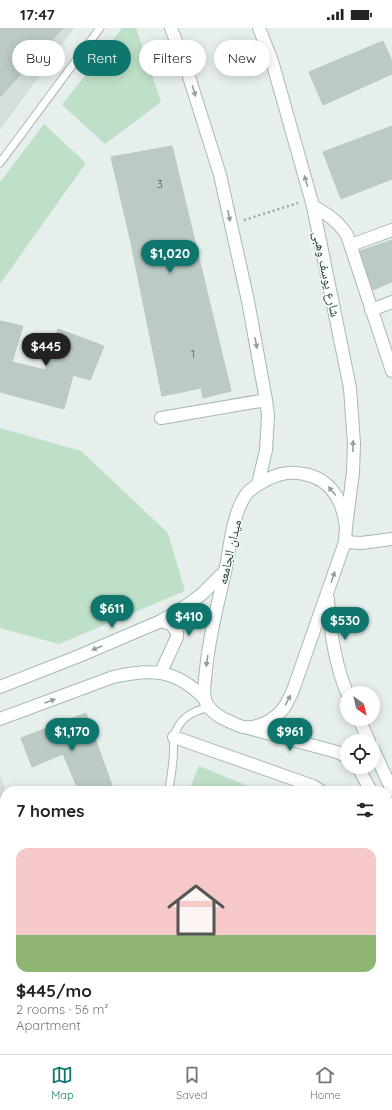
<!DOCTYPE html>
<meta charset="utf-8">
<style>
:root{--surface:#fff;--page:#f6f6f6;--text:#222;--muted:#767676;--line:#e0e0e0;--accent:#0f766e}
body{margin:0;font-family:Quicksand,"Noto Naskh Arabic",sans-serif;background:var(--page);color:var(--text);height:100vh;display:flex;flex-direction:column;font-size:15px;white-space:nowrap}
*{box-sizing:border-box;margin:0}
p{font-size:13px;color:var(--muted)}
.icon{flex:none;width:22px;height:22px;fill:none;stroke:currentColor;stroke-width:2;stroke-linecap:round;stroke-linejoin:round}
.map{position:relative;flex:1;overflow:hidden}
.sheet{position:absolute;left:0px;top:758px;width:392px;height:268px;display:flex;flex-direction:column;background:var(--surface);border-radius:16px 16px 0 0;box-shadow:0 2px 10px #0003}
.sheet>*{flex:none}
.top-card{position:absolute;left:12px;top:12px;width:368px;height:36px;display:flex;gap:8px}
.needle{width:26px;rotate:146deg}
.fabs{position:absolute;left:340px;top:658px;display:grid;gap:8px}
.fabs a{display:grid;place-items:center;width:40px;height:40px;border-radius:50%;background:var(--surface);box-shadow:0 2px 10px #0003;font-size:20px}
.price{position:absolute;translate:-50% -34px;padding:0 9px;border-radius:14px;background:var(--accent);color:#fff;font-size:13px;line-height:26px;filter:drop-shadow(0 1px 2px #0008)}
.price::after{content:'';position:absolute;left:50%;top:24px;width:12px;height:9px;margin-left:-6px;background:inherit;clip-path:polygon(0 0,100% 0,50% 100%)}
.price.selected{background:#222;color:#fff}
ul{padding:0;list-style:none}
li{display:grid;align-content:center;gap:8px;height:212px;padding:0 16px}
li+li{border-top:1px solid var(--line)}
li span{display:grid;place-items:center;height:124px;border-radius:12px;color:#555}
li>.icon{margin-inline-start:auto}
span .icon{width:72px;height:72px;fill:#fffc;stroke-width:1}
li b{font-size:17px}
h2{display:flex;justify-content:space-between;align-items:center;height:48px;padding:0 16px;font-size:17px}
.pill{padding:0 14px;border-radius:18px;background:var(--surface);box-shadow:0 2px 10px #0003;font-size:14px;line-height:36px}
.pill.selected{background:var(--accent);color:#fff}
.status{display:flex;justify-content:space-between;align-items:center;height:28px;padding:0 20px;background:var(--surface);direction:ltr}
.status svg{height:11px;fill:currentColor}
.menu{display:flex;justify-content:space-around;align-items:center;height:56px;border-top:1px solid var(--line);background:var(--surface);font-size:11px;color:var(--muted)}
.menu a{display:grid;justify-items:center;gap:2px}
.menu .selected{color:var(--accent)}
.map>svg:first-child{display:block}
.built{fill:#d4dfda}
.green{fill:#bfe0c8}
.building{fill:#bbcac4;stroke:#b8c9c2}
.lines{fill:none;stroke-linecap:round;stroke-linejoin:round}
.lane-casing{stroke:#a8b8b2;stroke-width:9}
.street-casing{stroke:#a8b8b2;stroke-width:14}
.secondary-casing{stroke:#a4bbb3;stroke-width:14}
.path{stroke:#86b3a5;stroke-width:2.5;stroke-dasharray:2 3;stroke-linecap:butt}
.lane{stroke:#fff;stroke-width:7}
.street{stroke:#fff;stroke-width:12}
.secondary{stroke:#fff;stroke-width:12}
.oneway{fill:#92a09c}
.labels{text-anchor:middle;stroke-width:3;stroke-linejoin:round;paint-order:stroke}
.number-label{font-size:11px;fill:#4a645c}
.street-label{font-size:13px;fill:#24423a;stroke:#f7fbf9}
</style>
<div class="status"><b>17:47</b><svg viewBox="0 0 49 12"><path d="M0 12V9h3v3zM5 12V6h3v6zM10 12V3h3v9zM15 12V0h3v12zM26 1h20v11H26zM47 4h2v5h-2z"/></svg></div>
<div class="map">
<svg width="392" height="1026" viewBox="0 0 392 1026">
<rect width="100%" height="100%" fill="#e6efeb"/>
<g class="built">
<path d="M0,0H74L0,102Z"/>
<path d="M0,746L6,763H5V975L0,977Z"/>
</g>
<g class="green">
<path d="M122,0H136L161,74L105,116L62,77Z"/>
<path d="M44,96L86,135L0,256V154Z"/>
<path d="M0,400L81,423L168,505L185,563L59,616L0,600Z"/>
<path d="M199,738L260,763H189Z"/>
<path d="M0,1002L5,1004V1021H58L56,1026H0Z"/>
<path d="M151,1021H209L208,1026H164Z"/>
</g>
<g class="building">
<path d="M0,0H63L0,69Z"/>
<path d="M383,13L392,33V46L323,77L309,44Z"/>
<path d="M392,98V151L341,171L323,124Z"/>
<path d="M172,118L231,363L203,370L201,360L162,368L131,215L111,129Z"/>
<path d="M392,212V254L373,262L360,223Z"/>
<path d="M0,293L23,298L12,334L45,342L58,301L104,318L90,352L73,347L64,381L0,364Z"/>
<path d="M86,685L114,763H79L63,726L32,739L21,710Z"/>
</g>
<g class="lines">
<g class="lane-casing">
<g id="lane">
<path d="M0,135L100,0"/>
<path d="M168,763C171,753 172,742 173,732C174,725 173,717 174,710C177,692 192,682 209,680"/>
<path d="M72,1026L74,1021"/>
</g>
</g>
<g class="street-casing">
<g id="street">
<path d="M313,178C327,186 338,193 347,207L392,343"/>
<path d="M351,217L392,202"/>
<path d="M371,282L392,274"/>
<path d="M161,390L266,372"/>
<path d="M345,514L361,515L392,511"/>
<path d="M174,709L313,758L321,763"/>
<path d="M0,990L5,989"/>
<path d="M229,1026L231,1021"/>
<path d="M324,1026L326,1021"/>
</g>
</g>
<g class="secondary-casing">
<g id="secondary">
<path d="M171,0L186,39L220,147L248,273L266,372L268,388L266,422L258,456"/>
<path d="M259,0L272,33L313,178L350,360L354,416L353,444L346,499L345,514L292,665C289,670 287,676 283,681C274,692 258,701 243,699C238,698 232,694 226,692C218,688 208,681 205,672C203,663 205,651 206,642C209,608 218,576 225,544C230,520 232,488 245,468C248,463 254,459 259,456C274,447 287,442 304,446C331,451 343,473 346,499"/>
<path d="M328,571C330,602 335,636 347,665"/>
<path d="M161,593L171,596L177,604V609L161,644"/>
<path d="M0,659L79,628L161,593L189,576L202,566L224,544"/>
<path d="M0,691L113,649C151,640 176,641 205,671"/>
<path d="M359,691L369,713"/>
<path d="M248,700L337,724L347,729"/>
<path d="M373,721L392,762"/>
<path d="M358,739L371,763"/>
<path d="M387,791L392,802"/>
<path d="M387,856L392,842"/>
<path d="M387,908L392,906"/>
<path d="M377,1021L390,1026"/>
</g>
</g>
<path class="path" d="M244,192L298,175"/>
<use href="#lane" class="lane"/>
<use href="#street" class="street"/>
<use href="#secondary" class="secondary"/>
</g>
<defs><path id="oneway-solid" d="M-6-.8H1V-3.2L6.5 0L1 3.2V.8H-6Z"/></defs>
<g class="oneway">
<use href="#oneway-solid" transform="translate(194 63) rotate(73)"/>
<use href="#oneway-solid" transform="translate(306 153) rotate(-106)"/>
<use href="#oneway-solid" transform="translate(229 188) rotate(78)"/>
<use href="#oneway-solid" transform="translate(256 315) rotate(79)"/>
<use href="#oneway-solid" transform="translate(353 418) rotate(-89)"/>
<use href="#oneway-solid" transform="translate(332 463) rotate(-130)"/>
<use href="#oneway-solid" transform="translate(333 549) rotate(-71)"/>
<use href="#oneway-solid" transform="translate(97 620) rotate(157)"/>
<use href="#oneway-solid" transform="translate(207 633) rotate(98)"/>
<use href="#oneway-solid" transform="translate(288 672) rotate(-63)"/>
<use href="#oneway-solid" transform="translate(50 673) rotate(-20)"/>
</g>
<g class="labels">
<g class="number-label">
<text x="160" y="160">3</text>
<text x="193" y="330">1</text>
</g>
<g class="street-label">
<text transform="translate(327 246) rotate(78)" y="5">شارع يوسف وهبى</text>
<text transform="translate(229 524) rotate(-77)" y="5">ميدان الجامعه</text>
</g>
</g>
</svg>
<div class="fabs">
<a><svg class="needle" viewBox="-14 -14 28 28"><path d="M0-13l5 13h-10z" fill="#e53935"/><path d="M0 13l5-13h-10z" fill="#767676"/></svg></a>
<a><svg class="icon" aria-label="locate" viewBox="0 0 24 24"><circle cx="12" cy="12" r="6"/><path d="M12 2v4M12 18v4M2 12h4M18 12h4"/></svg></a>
</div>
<b class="price" style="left:170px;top:246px">$1,020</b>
<b class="price selected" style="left:46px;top:339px">$445</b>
<b class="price" style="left:112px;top:601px">$611</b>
<b class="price" style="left:189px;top:609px">$410</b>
<b class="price" style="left:345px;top:613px">$530</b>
<b class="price" style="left:72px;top:724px">$1,170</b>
<b class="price" style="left:290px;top:724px">$961</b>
<div class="top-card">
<a class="pill">Buy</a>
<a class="pill selected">Rent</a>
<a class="pill">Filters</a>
<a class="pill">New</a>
</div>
<section class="sheet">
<h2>7 homes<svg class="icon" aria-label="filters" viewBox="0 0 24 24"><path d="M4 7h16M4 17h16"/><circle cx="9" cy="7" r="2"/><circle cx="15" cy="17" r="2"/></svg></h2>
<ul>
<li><span style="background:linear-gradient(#f6c9c9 70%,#8fb573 0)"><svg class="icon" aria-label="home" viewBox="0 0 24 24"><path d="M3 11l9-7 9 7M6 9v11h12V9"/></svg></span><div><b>$445/mo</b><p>2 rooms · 56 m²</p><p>Apartment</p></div></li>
</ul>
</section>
</div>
<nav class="menu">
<a class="selected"><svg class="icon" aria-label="map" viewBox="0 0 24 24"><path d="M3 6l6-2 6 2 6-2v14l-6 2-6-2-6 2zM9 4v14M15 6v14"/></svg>Map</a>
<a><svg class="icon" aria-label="saved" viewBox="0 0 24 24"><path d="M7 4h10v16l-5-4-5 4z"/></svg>Saved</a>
<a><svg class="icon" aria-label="home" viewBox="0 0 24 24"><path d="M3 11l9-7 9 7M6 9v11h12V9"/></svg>Home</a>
</nav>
